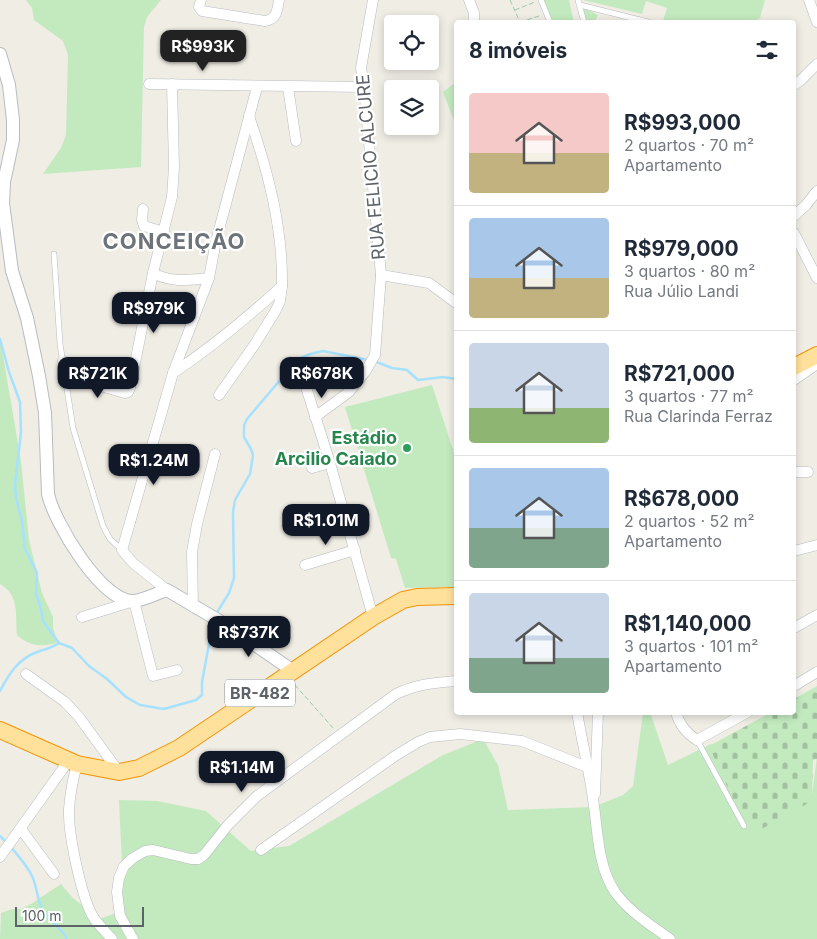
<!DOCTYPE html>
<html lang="pt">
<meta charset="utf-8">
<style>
:root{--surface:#fff;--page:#f6f6f7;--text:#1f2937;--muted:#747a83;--line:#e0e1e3;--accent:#111827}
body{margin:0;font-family:Inter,sans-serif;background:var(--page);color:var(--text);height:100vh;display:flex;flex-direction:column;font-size:19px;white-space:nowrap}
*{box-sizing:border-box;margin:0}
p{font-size:16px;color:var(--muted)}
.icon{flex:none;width:28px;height:28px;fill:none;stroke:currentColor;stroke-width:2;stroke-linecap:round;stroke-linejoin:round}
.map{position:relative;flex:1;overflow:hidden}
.sheet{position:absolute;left:454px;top:20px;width:342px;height:695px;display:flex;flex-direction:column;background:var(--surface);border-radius:5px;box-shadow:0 2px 8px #0003}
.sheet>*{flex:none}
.controls{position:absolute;left:384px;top:15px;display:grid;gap:10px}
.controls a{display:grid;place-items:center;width:55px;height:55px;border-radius:5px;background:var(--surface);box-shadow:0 2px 8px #0003;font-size:25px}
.scale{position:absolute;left:15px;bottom:12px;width:129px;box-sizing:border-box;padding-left:5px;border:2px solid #5c6267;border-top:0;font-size:14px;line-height:18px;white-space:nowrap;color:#5c6267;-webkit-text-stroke:4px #fff;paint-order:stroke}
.price{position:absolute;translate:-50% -42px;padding:0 11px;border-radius:10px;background:var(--accent);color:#fff;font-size:16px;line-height:32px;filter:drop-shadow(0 1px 2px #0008)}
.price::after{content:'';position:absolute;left:50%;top:30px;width:15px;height:11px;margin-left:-8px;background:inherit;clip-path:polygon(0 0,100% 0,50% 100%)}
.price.selected{background:#222;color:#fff}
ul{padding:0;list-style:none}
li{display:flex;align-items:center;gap:15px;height:125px;padding:0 15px}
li+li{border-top:1px solid var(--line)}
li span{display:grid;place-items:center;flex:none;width:140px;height:100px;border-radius:5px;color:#555}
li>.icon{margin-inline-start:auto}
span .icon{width:60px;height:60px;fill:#fffc;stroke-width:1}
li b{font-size:21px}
h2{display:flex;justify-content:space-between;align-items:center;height:60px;padding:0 15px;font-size:21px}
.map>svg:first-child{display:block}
.green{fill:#c3eabf}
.cemetery{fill:url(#cemetery-stones)}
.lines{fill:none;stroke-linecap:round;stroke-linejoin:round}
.stream{stroke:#a6e1ff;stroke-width:2.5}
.service-casing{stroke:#b7bcc0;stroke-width:6}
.minor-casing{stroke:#b7bcc0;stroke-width:11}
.tertiary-casing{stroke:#b7bcc0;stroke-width:14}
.trunk-casing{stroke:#f59200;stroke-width:18}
.path{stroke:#99cea3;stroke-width:1;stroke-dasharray:5 2.5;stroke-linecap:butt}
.service{stroke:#fff;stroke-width:5}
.minor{stroke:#fff;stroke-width:10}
.tertiary{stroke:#fff;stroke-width:12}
.trunk{stroke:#ffe19c;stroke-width:16}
.leisure-dot{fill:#2e9e5b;stroke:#fff;stroke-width:2}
.labels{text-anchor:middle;stroke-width:4.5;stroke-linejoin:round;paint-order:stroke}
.shield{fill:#fff;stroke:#8d9195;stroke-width:1}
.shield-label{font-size:16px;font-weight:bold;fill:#5c6267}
.street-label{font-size:18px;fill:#5c6267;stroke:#fff}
.leisure-label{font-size:18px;font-weight:bold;fill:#27864d;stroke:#fff;text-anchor:end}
.district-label{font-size:22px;font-weight:bold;letter-spacing:1px;fill:#6d7479;stroke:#fff}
</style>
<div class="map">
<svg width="817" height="939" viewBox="0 0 817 939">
<defs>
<pattern id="cemetery-stones" width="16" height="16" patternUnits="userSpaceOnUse" patternTransform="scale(1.25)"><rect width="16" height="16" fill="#c3eabf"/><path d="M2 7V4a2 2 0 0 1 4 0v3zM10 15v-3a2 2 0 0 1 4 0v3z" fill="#a2c19f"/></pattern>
</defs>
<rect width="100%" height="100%" fill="#f0ede5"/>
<g class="green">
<path d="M26,0H161L147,17L144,27L141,167L43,174L61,148L66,135L68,55L63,41L34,20L32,8Z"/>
<path d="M543,0H569L574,22H552Z"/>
<path d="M583,0H765L760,18L755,22H666L663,21L667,8L646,1L642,14Z"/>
<path d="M581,6L598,15L595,21L598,22H585Z"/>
<path d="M456,82V126L443,92Z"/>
<path d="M0,338L21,461L29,540L42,593L53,617V628L58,642C44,648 28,646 17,635C15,613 20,596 0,584Z"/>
<path d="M432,385L456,459V587L405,588L396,559L391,558L345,407Z"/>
<path d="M650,712L668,765L711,744L752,821L812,795L817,757V939H0L1,913L12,909H21L31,904L61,884L72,897L99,919L125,910L119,896L122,865L119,800L157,801L206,811L251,851L289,846L443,755L483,739L498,765L508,810L593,807L623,795L633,786L643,713Z"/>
</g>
<path class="cemetery" d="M817,686V759L813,760L812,801L758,831L739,813L709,746L770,713L794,712V699Z"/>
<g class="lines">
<g class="stream">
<path d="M0,339L9,372L20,402L21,432L15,485L16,498L22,521L25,549L37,573L36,594L40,605L43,621L59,643L72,648L89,666L107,679L126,697L140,705L164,709L196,700L202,695V682L213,622"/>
<path d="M374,361L392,368L407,370L418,380L443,377L456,379"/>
<path d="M216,614L229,593L234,578L233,512L235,500L250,474L253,455L251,449L244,437V425L247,419L281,379L286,368L289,363L310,354L323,351L368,360"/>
<path d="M0,691C9,674 18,659 37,652C45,649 52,648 59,643"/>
<path d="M0,836L7,843"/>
<path d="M11,847C18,856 27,865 32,876C37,886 37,899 42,909C49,923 62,927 67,939"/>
</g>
<g class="service-casing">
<g id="service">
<path d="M541,0L550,22"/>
<path d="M578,0L584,22"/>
<path d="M580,5L648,22"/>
<path d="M54,254L60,344L73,428L103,526L110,539L122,550"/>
<path d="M697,740L744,826"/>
</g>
</g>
<g class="minor-casing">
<g id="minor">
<path d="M201,0L199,7L202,11L265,21C277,19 277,11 279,0"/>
<path d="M469,0L474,13V22"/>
<path d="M809,0L817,22"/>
<path d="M149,84L364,87"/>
<path d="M794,85L800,81L817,64"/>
<path d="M288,87L296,141"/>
<path d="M143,209L142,220L144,226L164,232"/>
<path d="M794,216L806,205L817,191"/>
<path d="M794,233L817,278"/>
<path d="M153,273C171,283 189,280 209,278"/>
<path d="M381,275L429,283L456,303"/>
<path d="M63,361L97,385L125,393L128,392L130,388L153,273L172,197L174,167L172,84"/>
<path d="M173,373C212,347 247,318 282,286C283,228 268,171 249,116"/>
<path d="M794,380L817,364"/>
<path d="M306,387L330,463L373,617"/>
<path d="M219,395L255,344L276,310L280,301L282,286"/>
<path d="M315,417L349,392L365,372L375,355L381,275L364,87L361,68L373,0"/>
<path d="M312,468L330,463"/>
<path d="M794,472H808"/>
<path d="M794,551L817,545"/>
<path d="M305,565L355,550"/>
<path d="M167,590L133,563L122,550L173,373L209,278L216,241L257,87"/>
<path d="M193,607L192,552L197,524L215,454"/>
<path d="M82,617L134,601L153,676L177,670"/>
<path d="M794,628L817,615"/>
<path d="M26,674L65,702L79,717L119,772"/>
<path d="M794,686L817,672"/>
<path d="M577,712C582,742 589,770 593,799C598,830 597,865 615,892C629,912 651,925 670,939"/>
<path d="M676,712C679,725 686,733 697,740L748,712"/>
<path d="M77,764C73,779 70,794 69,809C68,834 81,894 92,915C97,924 105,931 112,939"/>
<path d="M595,794L598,712"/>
<path d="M21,829L54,874"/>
<path d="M261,850L395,756L418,742L430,737L460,734L522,741L587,767"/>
<path d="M0,857L69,760"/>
<path d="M133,939L120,916L117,892L119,878L124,866L133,858L145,851L153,850L191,859H198L204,855L228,825L257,796L396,694C417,684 433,683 456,681"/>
</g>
</g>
<g class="tertiary-casing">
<path id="tertiary" d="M0,54L9,85L13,120V140L4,182L3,203L12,271L27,318L39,376L45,413L48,494C54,522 102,603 134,601C144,600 157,593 167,590L228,626L293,671"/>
</g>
<g class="trunk-casing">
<g id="trunk">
<path d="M794,367L817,355"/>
<path d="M0,730L77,764L119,772L139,768L179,748L373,617L403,600L417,597L456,596"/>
</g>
</g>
<g class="path">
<path d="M510,0L520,22"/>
<path d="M515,10L535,2"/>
<path d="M520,22L539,16"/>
<path d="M295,685L334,729"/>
</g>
<use href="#service" class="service"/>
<use href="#minor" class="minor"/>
<use href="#tertiary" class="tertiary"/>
<use href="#trunk" class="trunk"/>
</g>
<circle class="leisure-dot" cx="407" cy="448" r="5"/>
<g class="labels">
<rect class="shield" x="225" y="679.5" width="70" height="27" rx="4"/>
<g class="shield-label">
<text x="260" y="699">BR-482</text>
</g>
<g class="street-label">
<text transform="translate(371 167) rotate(-95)" y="6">RUA FELICIO ALCURE</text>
</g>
<g class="leisure-label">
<text x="397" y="444">Estádio<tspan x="397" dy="21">Arcilio Caiado</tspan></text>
</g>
<g class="district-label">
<text x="174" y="249">CONCEIÇÃO</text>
</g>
</g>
</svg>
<div class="controls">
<a><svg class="icon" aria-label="locate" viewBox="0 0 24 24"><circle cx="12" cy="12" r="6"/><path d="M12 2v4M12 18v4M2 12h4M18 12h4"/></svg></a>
<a><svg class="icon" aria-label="layers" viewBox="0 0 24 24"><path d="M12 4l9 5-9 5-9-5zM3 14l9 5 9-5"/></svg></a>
</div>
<div class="scale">100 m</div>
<b class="price selected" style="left:203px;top:72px">R$993K</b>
<b class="price" style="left:154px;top:334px">R$979K</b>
<b class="price" style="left:98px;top:399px">R$721K</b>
<b class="price" style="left:322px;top:399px">R$678K</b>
<b class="price" style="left:154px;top:486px">R$1.24M</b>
<b class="price" style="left:326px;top:546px">R$1.01M</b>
<b class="price" style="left:249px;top:658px">R$737K</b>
<b class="price" style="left:242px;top:793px">R$1.14M</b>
<section class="sheet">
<h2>8 imóveis<svg class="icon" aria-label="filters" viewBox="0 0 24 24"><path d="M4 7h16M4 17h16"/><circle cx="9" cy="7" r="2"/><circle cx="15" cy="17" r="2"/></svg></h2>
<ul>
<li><span style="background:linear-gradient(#f6c9c9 60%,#c2b280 0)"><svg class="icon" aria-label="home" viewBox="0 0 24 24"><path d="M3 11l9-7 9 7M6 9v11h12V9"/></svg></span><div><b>R$993,000</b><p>2 quartos · 70 m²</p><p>Apartamento</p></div></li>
<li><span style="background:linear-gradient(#a9c7e8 60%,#c2b280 0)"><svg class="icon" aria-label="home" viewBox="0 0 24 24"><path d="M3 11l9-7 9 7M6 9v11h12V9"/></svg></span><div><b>R$979,000</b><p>3 quartos · 80 m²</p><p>Rua Júlio Landi</p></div></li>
<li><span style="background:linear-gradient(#c9d6e8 65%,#8fb573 0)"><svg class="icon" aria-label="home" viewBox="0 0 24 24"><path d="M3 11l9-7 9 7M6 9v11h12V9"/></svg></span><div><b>R$721,000</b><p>3 quartos · 77 m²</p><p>Rua Clarinda Ferraz</p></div></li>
<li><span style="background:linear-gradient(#a9c7e8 60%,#7fa58c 0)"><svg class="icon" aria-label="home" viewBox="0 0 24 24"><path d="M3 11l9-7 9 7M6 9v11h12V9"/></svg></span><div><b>R$678,000</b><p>2 quartos · 52 m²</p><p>Apartamento</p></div></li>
<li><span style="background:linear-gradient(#c9d6e8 65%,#7fa58c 0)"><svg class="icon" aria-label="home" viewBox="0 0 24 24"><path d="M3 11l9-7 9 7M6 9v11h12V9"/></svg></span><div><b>R$1,140,000</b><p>3 quartos · 101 m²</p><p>Apartamento</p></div></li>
</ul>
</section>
</div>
